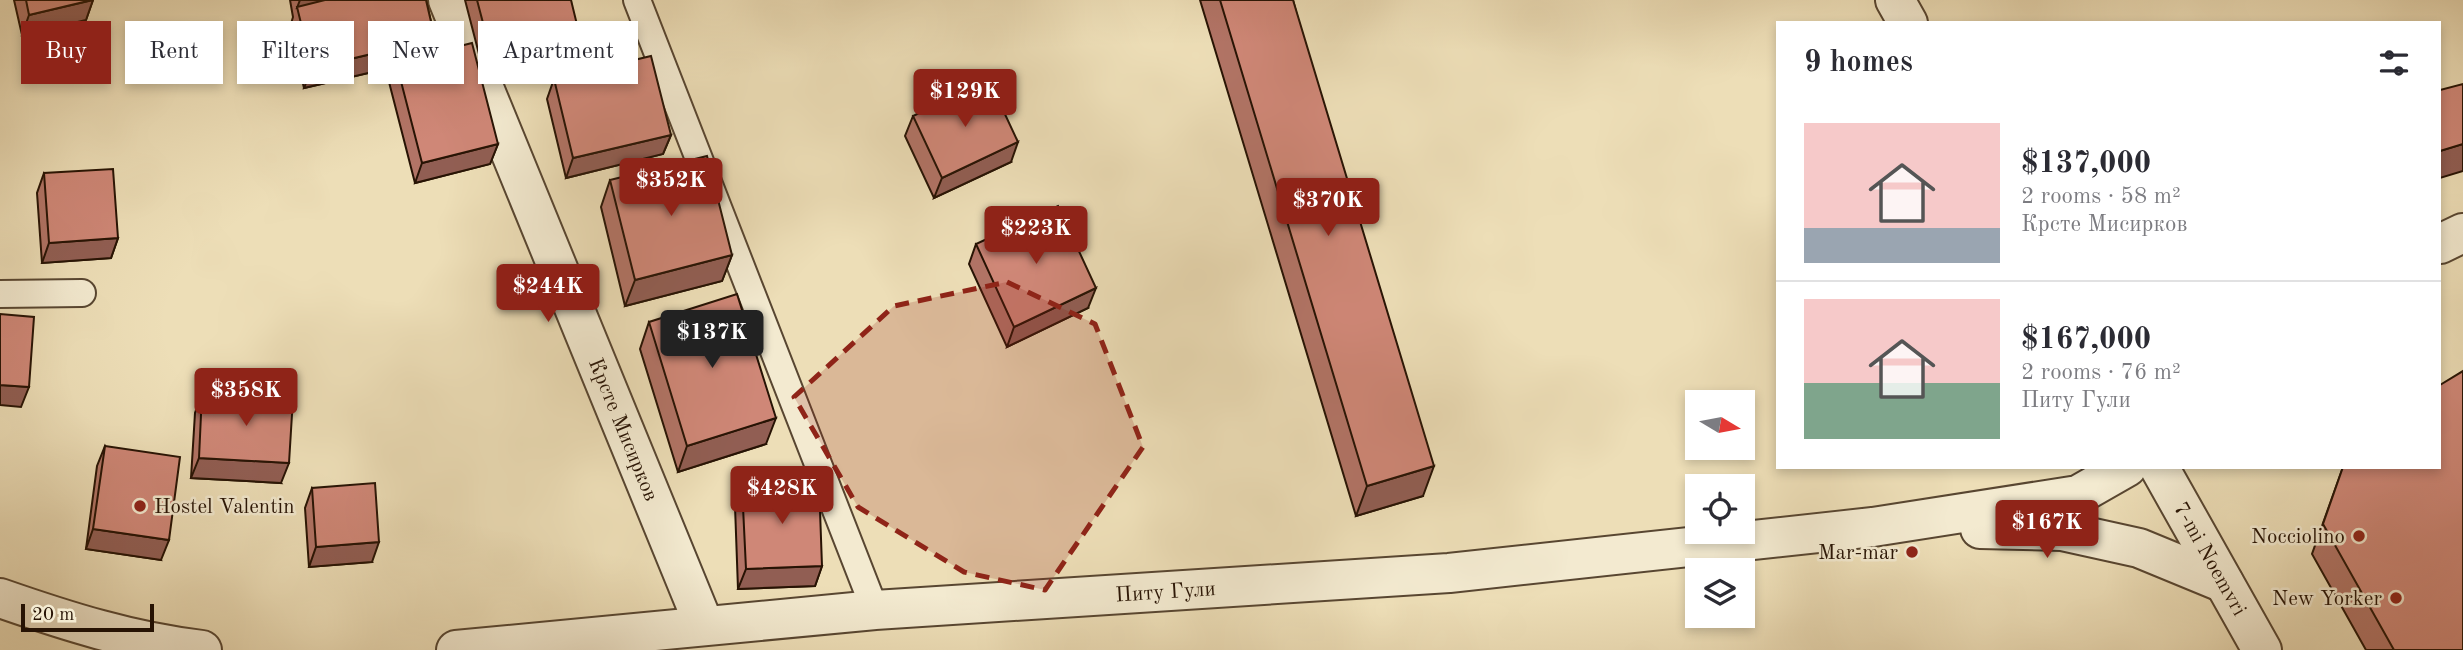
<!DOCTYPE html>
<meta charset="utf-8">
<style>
:root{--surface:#fff;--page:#f7f7f7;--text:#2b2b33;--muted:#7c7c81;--line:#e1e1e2;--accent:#8f2418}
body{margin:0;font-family:"Old Standard TT",serif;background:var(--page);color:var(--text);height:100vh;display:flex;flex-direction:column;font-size:26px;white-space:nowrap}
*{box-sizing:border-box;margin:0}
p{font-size:23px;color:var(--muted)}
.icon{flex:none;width:38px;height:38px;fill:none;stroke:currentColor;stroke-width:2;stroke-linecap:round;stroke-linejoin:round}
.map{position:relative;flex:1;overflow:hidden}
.side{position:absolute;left:1776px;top:21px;width:665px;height:448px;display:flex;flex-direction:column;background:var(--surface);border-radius:0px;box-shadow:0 4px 10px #0003}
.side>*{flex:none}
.top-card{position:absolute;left:21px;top:21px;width:665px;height:63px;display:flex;gap:14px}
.needle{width:46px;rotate:100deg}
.fabs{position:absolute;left:1685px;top:390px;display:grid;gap:14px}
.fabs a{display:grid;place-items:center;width:70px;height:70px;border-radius:0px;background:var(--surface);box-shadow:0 4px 10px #0003;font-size:35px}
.scale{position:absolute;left:21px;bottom:18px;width:133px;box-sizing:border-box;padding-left:7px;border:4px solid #271304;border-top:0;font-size:19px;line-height:24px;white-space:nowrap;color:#271304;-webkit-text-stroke:5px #f3ead0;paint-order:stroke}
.price{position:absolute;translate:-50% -60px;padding:0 16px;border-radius:7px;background:var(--accent);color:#fff;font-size:23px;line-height:46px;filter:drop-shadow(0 2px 4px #0008)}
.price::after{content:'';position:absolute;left:50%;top:42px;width:21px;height:16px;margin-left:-10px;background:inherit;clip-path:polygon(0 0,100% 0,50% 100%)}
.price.selected{background:#222;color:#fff}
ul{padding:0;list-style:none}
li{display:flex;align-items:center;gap:21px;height:175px;padding:0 28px}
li+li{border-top:2px solid var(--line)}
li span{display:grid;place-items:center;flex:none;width:196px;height:140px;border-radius:0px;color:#555}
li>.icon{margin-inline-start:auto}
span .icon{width:84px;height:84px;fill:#fffc;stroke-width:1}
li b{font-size:30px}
h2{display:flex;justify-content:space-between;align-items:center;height:84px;padding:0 28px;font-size:30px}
.pill{padding:0 24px;border-radius:0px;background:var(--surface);box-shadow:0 4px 10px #0003;font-size:24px;line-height:63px}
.pill.selected{background:var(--accent);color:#fff}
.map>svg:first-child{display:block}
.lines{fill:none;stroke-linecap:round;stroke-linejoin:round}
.service-casing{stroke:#584631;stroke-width:30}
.minor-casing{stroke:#584631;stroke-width:42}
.tertiary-casing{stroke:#584631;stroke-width:42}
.service{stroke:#f3ead0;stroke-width:26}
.minor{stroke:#f3ead0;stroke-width:38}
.tertiary{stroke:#f3ead0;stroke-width:38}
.wall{fill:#b27466;stroke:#271304;stroke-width:2}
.shaded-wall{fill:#915e53;stroke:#271304;stroke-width:2}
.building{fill:#cf8777;stroke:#271304;stroke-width:2}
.marked{fill:#8f2418;fill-opacity:0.2;stroke:#8f2418;stroke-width:5;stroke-dasharray:14 9;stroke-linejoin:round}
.poi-dot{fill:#8f2418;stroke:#f3ead0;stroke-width:2.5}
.labels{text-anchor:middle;stroke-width:5;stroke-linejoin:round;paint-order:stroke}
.street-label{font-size:21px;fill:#271304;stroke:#f3ead0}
.poi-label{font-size:21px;fill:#271304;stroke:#f3ead0;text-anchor:end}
</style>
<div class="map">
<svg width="2463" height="650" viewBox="0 0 2463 650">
<rect width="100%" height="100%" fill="#eddeb7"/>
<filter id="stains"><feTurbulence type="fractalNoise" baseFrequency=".00286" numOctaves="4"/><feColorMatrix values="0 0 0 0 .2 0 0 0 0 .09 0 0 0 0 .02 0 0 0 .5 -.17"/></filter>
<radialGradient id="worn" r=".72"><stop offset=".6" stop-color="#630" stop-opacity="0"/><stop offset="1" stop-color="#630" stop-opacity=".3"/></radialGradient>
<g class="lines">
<g class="service-casing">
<g id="service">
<path d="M637,0L875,610"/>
<path d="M0,294L82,293"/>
</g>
</g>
<g class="minor-casing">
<g id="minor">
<path id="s1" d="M448,0L704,625"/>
<path d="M2440,244L2463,233"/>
<path d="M1980,529L2062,531L2139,548L2224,583"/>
<path d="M0,598C66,621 132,642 202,650"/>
<path id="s2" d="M456,650L875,610L1449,573L1873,527L2078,495L2127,467"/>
</g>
</g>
<g class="tertiary-casing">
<g id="tertiary">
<path d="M1895,0L1908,23"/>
<path id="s3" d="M2159,467L2262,650"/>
</g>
</g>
<use href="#service" class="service"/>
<use href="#minor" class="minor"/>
<use href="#tertiary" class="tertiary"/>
</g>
<g class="wall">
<path d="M14,0H93L86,20L22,35Z"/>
<path d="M290,0H426L435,39L430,53L498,144L490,164L415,183L389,82L394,67L304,88L290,27L293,17Z"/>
<path d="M465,0H571L573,57L486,81Z"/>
<path d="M1200,0H1293L1423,496L1356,516Z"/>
<path d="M554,79L671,135L663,154L566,178L547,99Z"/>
<path d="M913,116L1011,162L934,198L905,136Z"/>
<path d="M44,173L118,238L111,258L42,263L37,193Z"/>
<path d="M610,180L732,255L722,281L625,306L601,207Z"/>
<path d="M976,244L1088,308L1007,347L969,264Z"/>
<path d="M649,322L766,444L678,472L640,349Z"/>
<path d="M202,393L281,483L191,478L195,413Z"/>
<path d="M105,446L161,560L86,549L97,466Z"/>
<path d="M2343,467L2463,650H2366L2312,554Z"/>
<path d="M742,486L822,566L815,586L738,589L735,506Z"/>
<path d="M312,488L372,562L309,567L305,508Z"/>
</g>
<g class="shaded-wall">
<path d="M93,0L86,20L22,35L29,15Z"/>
<path d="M300,0H341L297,8Z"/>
<path d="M580,37L573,57L486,81L493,61Z"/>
<path d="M435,39L428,59L396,62L394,67L304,88L312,68Z"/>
<path d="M671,135L663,154L566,178L573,158Z"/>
<path d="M1018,142L1011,162L934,198L942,178Z"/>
<path d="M498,144L490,164L415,183L422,163Z"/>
<path d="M2463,144V171L2440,178V151Z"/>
<path d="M118,238L111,258L42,263L49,243Z"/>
<path d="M732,255L722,281L625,306L635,280Z"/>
<path d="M1096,288L1088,308L1007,347L1014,327Z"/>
<path d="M0,385L29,387L21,407L0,405Z"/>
<path d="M776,418L766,444L678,472L687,446Z"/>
<path d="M199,458L289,463L281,483L191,478Z"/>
<path d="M1434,466L1423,496L1356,516L1367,486Z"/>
<path d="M93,529L169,540L161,560L86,549Z"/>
<path d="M379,542L372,562L309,567L316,547Z"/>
<path d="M822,566L815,586L738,589L746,569Z"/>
</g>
<g class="building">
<path d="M26,0H92L29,15Z"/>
<path d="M325,0H426L435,39L312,68L297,7Z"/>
<path d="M477,0H571L580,37L493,61Z"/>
<path d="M1220,0H1293L1434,466L1367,486Z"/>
<path d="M472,43L498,144L422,163L396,62Z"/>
<path d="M651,56L671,135L573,158L554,79Z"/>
<path d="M989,80L1018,142L942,178L913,116Z"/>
<path d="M2463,84V144L2440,151V90Z"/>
<path d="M707,156L732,255L635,280L610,180Z"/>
<path d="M113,169L118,238L49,243L44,173Z"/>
<path d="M1058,206L1096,288L1014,327L976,244Z"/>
<path d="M737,294L776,418L687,446L649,322Z"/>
<path d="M0,314L34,317L29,387L0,385Z"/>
<path d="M2463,371V650H2394L2323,524L2343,467H2440V385Z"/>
<path d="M202,393L293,398L289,463L199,458Z"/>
<path d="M105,446L180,457L169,540L93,529Z"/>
<path d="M375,483L379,542L316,547L312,488Z"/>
<path d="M819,483L822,566L746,569L742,486Z"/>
</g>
<path class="marked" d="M1007,282L1095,324L1143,447L1045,590L964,572L858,507L794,397L894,306Z"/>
<g class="poi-dot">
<circle cx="140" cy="506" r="7"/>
<circle cx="2359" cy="536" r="7"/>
<circle cx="1912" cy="552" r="7"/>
<circle cx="2396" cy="598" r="7"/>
</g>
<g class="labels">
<g class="street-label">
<text dy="7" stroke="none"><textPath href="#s1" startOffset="464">Крсте Мисирков</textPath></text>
<text dy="7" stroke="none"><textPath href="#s3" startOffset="105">7-mi Noemvri</textPath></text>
<text dy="7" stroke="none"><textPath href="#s2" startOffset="712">Питу Гули</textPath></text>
</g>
<g class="poi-label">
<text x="154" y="513" text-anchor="start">Hostel Valentin</text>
<text x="2345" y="543">Nocciolino</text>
<text x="1898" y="559">Mar-mar</text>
<text x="2382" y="605">New Yorker</text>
</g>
</g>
<rect width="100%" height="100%" filter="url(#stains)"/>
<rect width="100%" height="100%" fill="url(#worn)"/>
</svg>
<div class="fabs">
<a><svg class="needle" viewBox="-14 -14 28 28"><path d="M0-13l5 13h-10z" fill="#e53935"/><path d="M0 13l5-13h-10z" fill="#7c7c81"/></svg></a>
<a><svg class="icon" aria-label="locate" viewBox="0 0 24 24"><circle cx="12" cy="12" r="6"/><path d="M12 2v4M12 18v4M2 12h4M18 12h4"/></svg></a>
<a><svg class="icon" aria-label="layers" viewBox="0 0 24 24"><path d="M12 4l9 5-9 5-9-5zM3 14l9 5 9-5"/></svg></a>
</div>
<div class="scale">20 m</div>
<b class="price" style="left:965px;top:129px">$129K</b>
<b class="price" style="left:671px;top:218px">$352K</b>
<b class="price" style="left:1328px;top:238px">$370K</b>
<b class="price" style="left:1036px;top:266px">$223K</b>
<b class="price" style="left:548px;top:324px">$244K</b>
<b class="price selected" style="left:712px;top:370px">$137K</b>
<b class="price" style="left:246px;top:428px">$358K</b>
<b class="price" style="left:782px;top:526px">$428K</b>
<b class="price" style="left:2047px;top:560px">$167K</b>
<div class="top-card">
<a class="pill selected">Buy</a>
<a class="pill">Rent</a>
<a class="pill">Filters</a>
<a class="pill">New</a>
<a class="pill">Apartment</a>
</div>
<section class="side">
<h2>9 homes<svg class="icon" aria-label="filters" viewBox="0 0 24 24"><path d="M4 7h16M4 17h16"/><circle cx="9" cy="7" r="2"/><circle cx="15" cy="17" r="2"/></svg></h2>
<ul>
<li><span style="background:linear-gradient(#f6c9c9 75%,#9aa5b1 0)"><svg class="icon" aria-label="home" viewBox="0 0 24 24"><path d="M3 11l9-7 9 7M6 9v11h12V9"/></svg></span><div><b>$137,000</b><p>2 rooms · 58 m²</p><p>Крсте Мисирков</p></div></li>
<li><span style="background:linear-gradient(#f6c9c9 60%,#7fa58c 0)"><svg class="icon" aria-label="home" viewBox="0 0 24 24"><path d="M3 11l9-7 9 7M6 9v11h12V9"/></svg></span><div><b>$167,000</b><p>2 rooms · 76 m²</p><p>Питу Гули</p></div></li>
</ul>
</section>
</div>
